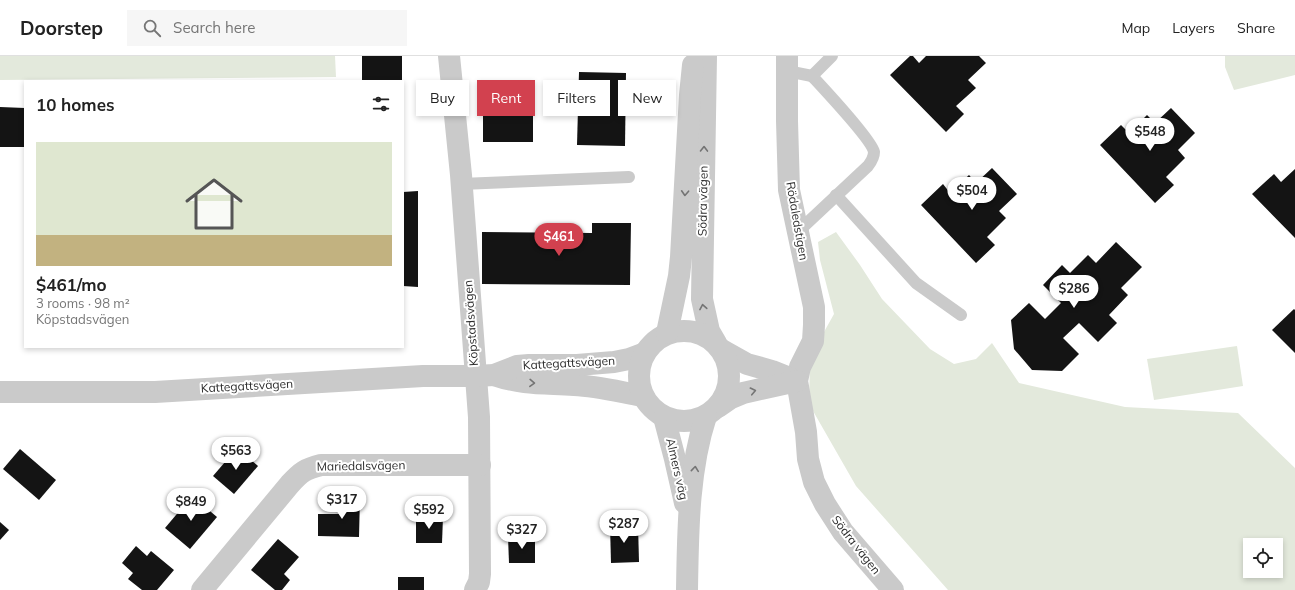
<!DOCTYPE html>
<meta charset="utf-8">
<style>
:root{--surface:#fff;--page:#f6f6f6;--text:#222;--muted:#767676;--line:#e0e0e0;--accent:#d2414f}
body{margin:0;font-family:Mulish,sans-serif;background:var(--page);color:var(--text);height:100vh;display:flex;flex-direction:column;font-size:15px;white-space:nowrap}
*{box-sizing:border-box;margin:0}
p{font-size:13px;color:var(--muted)}
.icon{flex:none;width:22px;height:22px;fill:none;stroke:currentColor;stroke-width:2;stroke-linecap:round;stroke-linejoin:round}
.map{position:relative;flex:1;overflow:hidden}
.details{position:absolute;left:24px;top:24px;width:380px;height:268px;display:flex;flex-direction:column;background:var(--surface);border-radius:0px;box-shadow:0 2px 6px #0003}
.details>*{flex:none}
.top-card{position:absolute;left:416px;top:24px;width:380px;height:36px;display:flex;gap:8px}
.buttons{position:absolute;left:1243px;top:482px;display:grid;gap:8px}
.buttons a{display:grid;place-items:center;width:40px;height:40px;border-radius:0px;background:var(--surface);box-shadow:0 2px 6px #0003;font-size:20px}
.price{position:absolute;translate:-50% -34px;padding:0 9px;border-radius:14px;background:#fff;color:#222;font-size:13px;line-height:26px;filter:drop-shadow(0 1px 2px #0008)}
.price::after{content:'';position:absolute;left:50%;top:24px;width:12px;height:9px;margin-left:-6px;background:inherit;clip-path:polygon(0 0,100% 0,50% 100%)}
.price.on{background:var(--accent);color:#fff}
ul{padding:0;list-style:none}
li{display:grid;align-content:center;gap:8px;height:212px;padding:0 12px}
li+li{border-top:1px solid var(--line)}
li span{display:grid;place-items:center;height:124px;border-radius:0px;color:#555}
li>.icon{margin-inline-start:auto}
span .icon{width:72px;height:72px;fill:#fffc;stroke-width:1}
li b{font-size:17px}
h2{display:flex;justify-content:space-between;align-items:center;height:48px;padding:0 12px;font-size:17px}
.chip{padding:0 14px;border-radius:0px;background:var(--surface);box-shadow:0 2px 6px #0003;font-size:14px;line-height:36px}
.chip.on{background:var(--accent);color:#fff}
header{display:flex;align-items:center;gap:24px;box-sizing:border-box;height:56px;padding:0 20px;background:var(--surface);border-bottom:1px solid var(--line)}
header strong{font-size:19px}
nav{display:flex;gap:22px;margin-inline-start:auto;font-size:14px}
.search{width:280px;height:36px;background:var(--page);display:flex;align-items:center;gap:10px;box-sizing:border-box;padding:0 14px;border-radius:0px;color:var(--muted);font-size:15px}
.map>svg:first-child{display:block}
.green{fill:#e3e9dc;fill-rule:evenodd}
.building{fill:#141414}
.lines{fill:none;stroke-linecap:round;stroke-linejoin:round}
.service{stroke:#cacaca;stroke-width:12}
.minor{stroke:#cacaca;stroke-width:22}
.tertiary{stroke:#cacaca;stroke-width:22}
.oneway{stroke:#747474}
.labels{text-anchor:middle;stroke-width:4;stroke-linejoin:round;paint-order:stroke}
.street-label{font-size:12px;fill:#2d2d2d;stroke:#fff}
</style>
<header>
<strong>Doorstep</strong>
<div class="search"><svg class="icon" aria-label="search" viewBox="0 0 24 24"><circle cx="10" cy="10" r="6"/><path d="M15 15l6 6"/></svg>Search here</div>
<nav><a>Map</a><a>Layers</a><a>Share</a></nav>
</header>
<div class="map">
<svg width="1295" height="534" viewBox="0 0 1295 534">
<rect width="100%" height="100%" fill="#fff"/>
<g class="green">
<path d="M0,0H335L336,21L0,24Z"/>
<path d="M1225,0H1295V19L1234,34L1225,11Z"/>
<path d="M836,176L860,209L882,243L930,293L954,308L976,303L992,287L1019,327L1125,351L1238,357L1295,412V534H948L856,430L809,348L810,301L834,258L820,204L818,186ZM1250,489H1276V515H1250Z"/>
<path d="M1237,290L1243,330L1154,344L1147,303Z"/>
</g>
<g class="building">
<rect x="362" y="0" width="40" height="25"/>
<path d="M910,0H913L919,7L926,0H979L986,7L968,24L976,32L956,50L964,58L946,76L890,19Z"/>
<path d="M579,16L626,17L625,90L577,89Z"/>
<path d="M483,37L533,38V86H483Z"/>
<path d="M0,51L25,52V91H0Z"/>
<path d="M1171,52L1195,77L1178,94L1185,102L1166,121L1174,129L1155,147L1100,89L1121,69L1129,77L1147,59L1155,67Z"/>
<path d="M992,112L1017,138L999,155L1006,162L987,181L995,189L976,207L921,149L943,128L950,137L969,119L976,127Z"/>
<path d="M1295,113V182L1252,138L1274,118L1281,126Z"/>
<path d="M418,135V231L403,230V136Z"/>
<path d="M592,167H631L630,229L482,228V176L592,177Z"/>
<path d="M1116,186L1142,211L1121,232L1128,239L1109,259L1117,267L1098,286L1079,267L1063,282L1079,298L1062,315L1032,314L1014,293L1011,264L1029,247L1045,263L1061,247L1043,229L1062,209L1070,217L1088,199L1096,207Z"/>
<path d="M1294,253L1295,254V297L1272,274Z"/>
<path d="M237,392L258,410L234,438L213,420Z"/>
<path d="M20,393L56,424L39,444L3,413Z"/>
<path d="M192,440L217,461L190,493L165,472Z"/>
<path d="M341,441H360L359,481L318,480V458H341Z"/>
<path d="M416,460L443,461L442,487H416Z"/>
<path d="M0,466L9,474L0,484Z"/>
<path d="M638,468L639,506L611,507L610,469Z"/>
<path d="M508,481H535V507H509Z"/>
<path d="M278,483L299,501L284,518L290,524L282,534H275L251,514Z"/>
<path d="M136,490L147,500L151,495L174,514L157,534H142L128,523L133,517L122,507Z"/>
<rect x="398" y="521" width="26" height="13"/>
</g>
<g class="lines">
<g class="service">
<path d="M787,15L812,20"/>
<path d="M461,128L629,121"/>
<path d="M836,139L916,227L961,259"/>
<path d="M796,172L805,169L868,110C871,106 874,102 874,96C872,84 823,32 812,20L832,0"/>
</g>
<g class="minor">
<path d="M449,0L461,119L479,361L480,518L479,526L475,534"/>
<path d="M787,0V65L789,134L814,251V269L813,285L800,311L797,325L806,376L808,403L814,426L825,448L843,476L893,534"/>
<path d="M722,294L747,308L772,315L797,325"/>
<path d="M494,319C523,329 544,327 574,329C597,330 620,336 643,340"/>
<path d="M0,336H155L423,320H475L494,319L517,310L529,309H577L614,306L629,303L645,297"/>
<path d="M718,351L731,342L743,337L797,325"/>
<path d="M202,534L290,428C301,416 305,413 321,409H480"/>
</g>
<g class="tertiary">
<path d="M706,0L702,243L709,275L716,287"/>
<circle cx="684" cy="320" r="45"/>
<path d="M667,277L679,220L681,201L690,39L693,9"/>
<path d="M664,361L675,403L685,447"/>
<path d="M687,534C688,476 688,415 706,360"/>
</g>
</g>
<defs><path id="oneway-chevron" d="M-2-3.5L2.5 0L-2 3.5" fill="none" stroke-width="1.6" stroke-linecap="round" stroke-linejoin="round"/></defs>
<g class="oneway">
<use href="#oneway-chevron" transform="translate(704 93) rotate(-89)"/>
<use href="#oneway-chevron" transform="translate(685 137) rotate(93)"/>
<use href="#oneway-chevron" transform="translate(703 251) rotate(-100)"/>
<use href="#oneway-chevron" transform="translate(532 327) rotate(2)"/>
<use href="#oneway-chevron" transform="translate(753 335) rotate(-12)"/>
<use href="#oneway-chevron" transform="translate(695 413) rotate(-84)"/>
</g>
<g class="labels">
<g class="street-label">
<text transform="translate(703 145) rotate(-89)" y="4">Södra vägen</text>
<text transform="translate(797 165) rotate(80)" y="4">Rödaledstigen</text>
<text transform="translate(471 267) rotate(-94)" y="4">Köpstadsvägen</text>
<text transform="translate(569 307) rotate(-3)" y="4">Kattegattsvägen</text>
<text transform="translate(247 330) rotate(-3)" y="4">Kattegattsvägen</text>
<text transform="translate(361 410) rotate(-1)" y="4">Mariedalsvägen</text>
<text transform="translate(677 413) rotate(77)" y="4">Almers väg</text>
<text transform="translate(856 489) rotate(52)" y="4">Södra vägen</text>
</g>
</g>
</svg>
<div class="buttons">
<a><svg class="icon" aria-label="locate" viewBox="0 0 24 24"><circle cx="12" cy="12" r="6"/><path d="M12 2v4M12 18v4M2 12h4M18 12h4"/></svg></a>
</div>
<b class="price" style="left:1150px;top:96px">$548</b>
<b class="price" style="left:972px;top:155px">$504</b>
<b class="price on" style="left:559px;top:201px">$461</b>
<b class="price" style="left:1074px;top:253px">$286</b>
<b class="price" style="left:236px;top:415px">$563</b>
<b class="price" style="left:342px;top:464px">$317</b>
<b class="price" style="left:191px;top:466px">$849</b>
<b class="price" style="left:429px;top:474px">$592</b>
<b class="price" style="left:624px;top:488px">$287</b>
<b class="price" style="left:522px;top:494px">$327</b>
<div class="top-card">
<a class="chip">Buy</a>
<a class="chip on">Rent</a>
<a class="chip">Filters</a>
<a class="chip">New</a>
</div>
<section class="details">
<h2>10 homes<svg class="icon" aria-label="filters" viewBox="0 0 24 24"><path d="M4 7h16M4 17h16"/><circle cx="9" cy="7" r="2"/><circle cx="15" cy="17" r="2"/></svg></h2>
<ul>
<li><span style="background:linear-gradient(#dfe7d0 75%,#c2b280 0)"><svg class="icon" aria-label="home" viewBox="0 0 24 24"><path d="M3 11l9-7 9 7M6 9v11h12V9"/></svg></span><div><b>$461/mo</b><p>3 rooms · 98 m²</p><p>Köpstadsvägen</p></div></li>
</ul>
</section>
</div>
